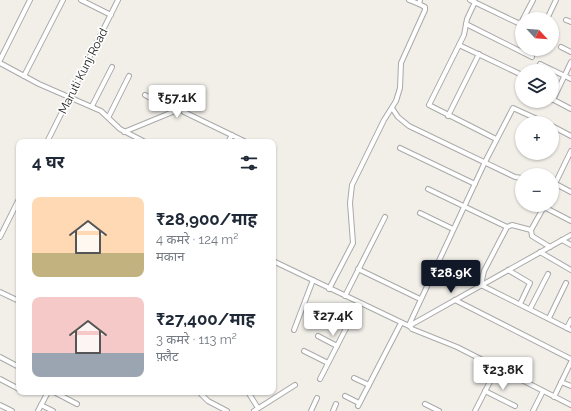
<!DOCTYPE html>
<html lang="hi">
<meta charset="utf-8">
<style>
:root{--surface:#fff;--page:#f2f2f3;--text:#1f2937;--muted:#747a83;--accent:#111827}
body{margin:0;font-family:Raleway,"Noto Sans Devanagari",sans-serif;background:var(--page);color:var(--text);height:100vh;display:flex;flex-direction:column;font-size:15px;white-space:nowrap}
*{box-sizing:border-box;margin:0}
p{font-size:13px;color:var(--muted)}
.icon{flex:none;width:22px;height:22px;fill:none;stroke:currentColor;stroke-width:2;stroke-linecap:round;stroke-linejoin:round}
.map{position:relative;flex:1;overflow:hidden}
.panel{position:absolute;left:16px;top:139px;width:260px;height:256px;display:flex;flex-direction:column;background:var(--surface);border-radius:8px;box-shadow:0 1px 3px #0004}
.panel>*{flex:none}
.needle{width:26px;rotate:116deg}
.controls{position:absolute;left:515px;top:12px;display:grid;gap:8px}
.controls a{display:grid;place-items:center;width:44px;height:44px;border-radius:50%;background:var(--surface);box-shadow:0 1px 3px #0004;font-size:20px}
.price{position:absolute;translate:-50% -34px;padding:0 9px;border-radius:4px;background:#fff;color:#222;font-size:13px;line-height:26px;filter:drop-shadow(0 1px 2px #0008)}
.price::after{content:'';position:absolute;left:50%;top:24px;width:12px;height:9px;margin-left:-6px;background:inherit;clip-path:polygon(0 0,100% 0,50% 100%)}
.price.active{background:var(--accent);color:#fff}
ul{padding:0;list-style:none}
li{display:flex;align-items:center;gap:12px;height:100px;padding:0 16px}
li span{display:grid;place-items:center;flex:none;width:112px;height:80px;border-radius:8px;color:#555}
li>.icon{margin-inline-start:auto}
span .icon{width:48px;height:48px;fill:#fffc;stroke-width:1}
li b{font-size:17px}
h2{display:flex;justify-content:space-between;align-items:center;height:48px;padding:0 16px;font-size:17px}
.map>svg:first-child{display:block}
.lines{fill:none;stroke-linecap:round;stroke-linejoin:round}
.minor-casing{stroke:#a9a9a9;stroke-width:6}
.minor{stroke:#fff;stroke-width:4}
.labels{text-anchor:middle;stroke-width:3.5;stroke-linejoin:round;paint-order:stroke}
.street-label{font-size:12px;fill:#222;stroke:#fff}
</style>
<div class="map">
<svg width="571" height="411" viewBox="0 0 571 411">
<rect width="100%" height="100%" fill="#f2efe9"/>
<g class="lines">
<g class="minor-casing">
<g id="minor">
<path d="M81,0L111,15"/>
<path d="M409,0L419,4"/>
<path d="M470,0L518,23L522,22"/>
<path d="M475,2L467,19L464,35L429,105L496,139"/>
<path d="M523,19L533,0"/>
<path d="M547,19L556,0"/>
<path d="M566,20L571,22"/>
<path d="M466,24L532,57"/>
<path d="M459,45L522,75"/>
<path d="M561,47L571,52"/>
<path d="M0,60L30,0"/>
<path d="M0,63L39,84L101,111L120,129L145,142"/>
<path d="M540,64L571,79"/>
<path d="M24,76L63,0"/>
<path d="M552,99L571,109"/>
<path d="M553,100L571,62"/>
<path d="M92,106L112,67"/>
<path d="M392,108L398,117L409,126L515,177L522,178"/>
<path d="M184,112L246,142"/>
<path d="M109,116L129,76"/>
<path d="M448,116L479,54"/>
<path d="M546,123L513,108L485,162L409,325L412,329L457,347L571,405"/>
<path d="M552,126L571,136"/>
<path d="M124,132L175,111L145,95"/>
<path d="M47,142L118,0"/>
<path d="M228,142L232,135"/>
<path d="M400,148L475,184"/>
<path d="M552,182L571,192"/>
<path d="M428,189L507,227"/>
<path d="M552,190L571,151"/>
<path d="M545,205L531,230L512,225L507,227L484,271L481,285L571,330"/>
<path d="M544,207L571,221"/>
<path d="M420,213L453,229"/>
<path d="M531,230L532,236L550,247"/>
<path d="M0,237L19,199"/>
<path d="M562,240L571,245"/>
<path d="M540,252L571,270"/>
<path d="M273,261L409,326L571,235"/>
<path d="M358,269L420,299"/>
<path d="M508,270L530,283L520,304"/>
<path d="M329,289L353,243L350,203L352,185L384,120L396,101L400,88L401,63L425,10V7L419,4L420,0"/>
<path d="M0,292L19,301"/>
<path d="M345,296L385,217"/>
<path d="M455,300L571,359"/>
<path d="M530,309L548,274"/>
<path d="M327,318L346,328"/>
<path d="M549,318L566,283"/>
<path d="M567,328L571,320"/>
<path d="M294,330L313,280"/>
<path d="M318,336L337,346"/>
<path d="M304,351L328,363"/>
<path d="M0,357L19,367"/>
<path d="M354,378L369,385"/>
<path d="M0,379L19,389"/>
<path d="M320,379L359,303"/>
<path d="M561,382L571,386"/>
<path d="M485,391L515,406"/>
<path d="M54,392L77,404"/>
<path d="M199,392L208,401L227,411"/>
<path d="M248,392L258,408"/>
<path d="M345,396L359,403"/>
<path d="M554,397L571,362"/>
<path d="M425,404L439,411"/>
<path d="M0,405L12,411"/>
<path d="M41,405L53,411"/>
<path d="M358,406L401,323"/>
<path d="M38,411L48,392"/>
<path d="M254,411L295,385"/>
<path d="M311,411L317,398"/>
<path d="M333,411L336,404"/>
<path d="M475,411L497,368"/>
<path d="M533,411L543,391"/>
</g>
</g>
<use href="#minor" class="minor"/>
</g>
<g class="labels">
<g class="street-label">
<text transform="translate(83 71) rotate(-63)" y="4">Maruti Kunj Road</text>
</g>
</g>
</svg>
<div class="controls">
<a><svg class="needle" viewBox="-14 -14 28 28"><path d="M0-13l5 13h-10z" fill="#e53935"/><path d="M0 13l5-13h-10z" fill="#747a83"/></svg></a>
<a><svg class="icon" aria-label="layers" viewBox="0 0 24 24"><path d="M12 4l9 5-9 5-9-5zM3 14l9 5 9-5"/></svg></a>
<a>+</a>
<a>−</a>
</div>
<b class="price" style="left:177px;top:119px">₹57.1K</b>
<b class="price active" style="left:451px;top:294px">₹28.9K</b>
<b class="price" style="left:333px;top:337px">₹27.4K</b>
<b class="price" style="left:503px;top:391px">₹23.8K</b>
<section class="panel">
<h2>4 घर<svg class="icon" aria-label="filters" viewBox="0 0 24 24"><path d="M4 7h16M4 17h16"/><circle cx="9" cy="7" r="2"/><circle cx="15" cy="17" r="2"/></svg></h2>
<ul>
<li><span style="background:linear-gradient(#ffd9b3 70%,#c2b280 0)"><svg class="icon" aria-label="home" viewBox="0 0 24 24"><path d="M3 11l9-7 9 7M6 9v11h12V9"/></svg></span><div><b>₹28,900/माह</b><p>4 कमरे · 124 m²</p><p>मकान</p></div></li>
<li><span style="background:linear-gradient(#f6c9c9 70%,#9aa5b1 0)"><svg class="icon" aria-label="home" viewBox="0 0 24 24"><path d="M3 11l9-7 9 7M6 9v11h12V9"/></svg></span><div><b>₹27,400/माह</b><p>3 कमरे · 113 m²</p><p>फ़्लैट</p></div></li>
</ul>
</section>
</div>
